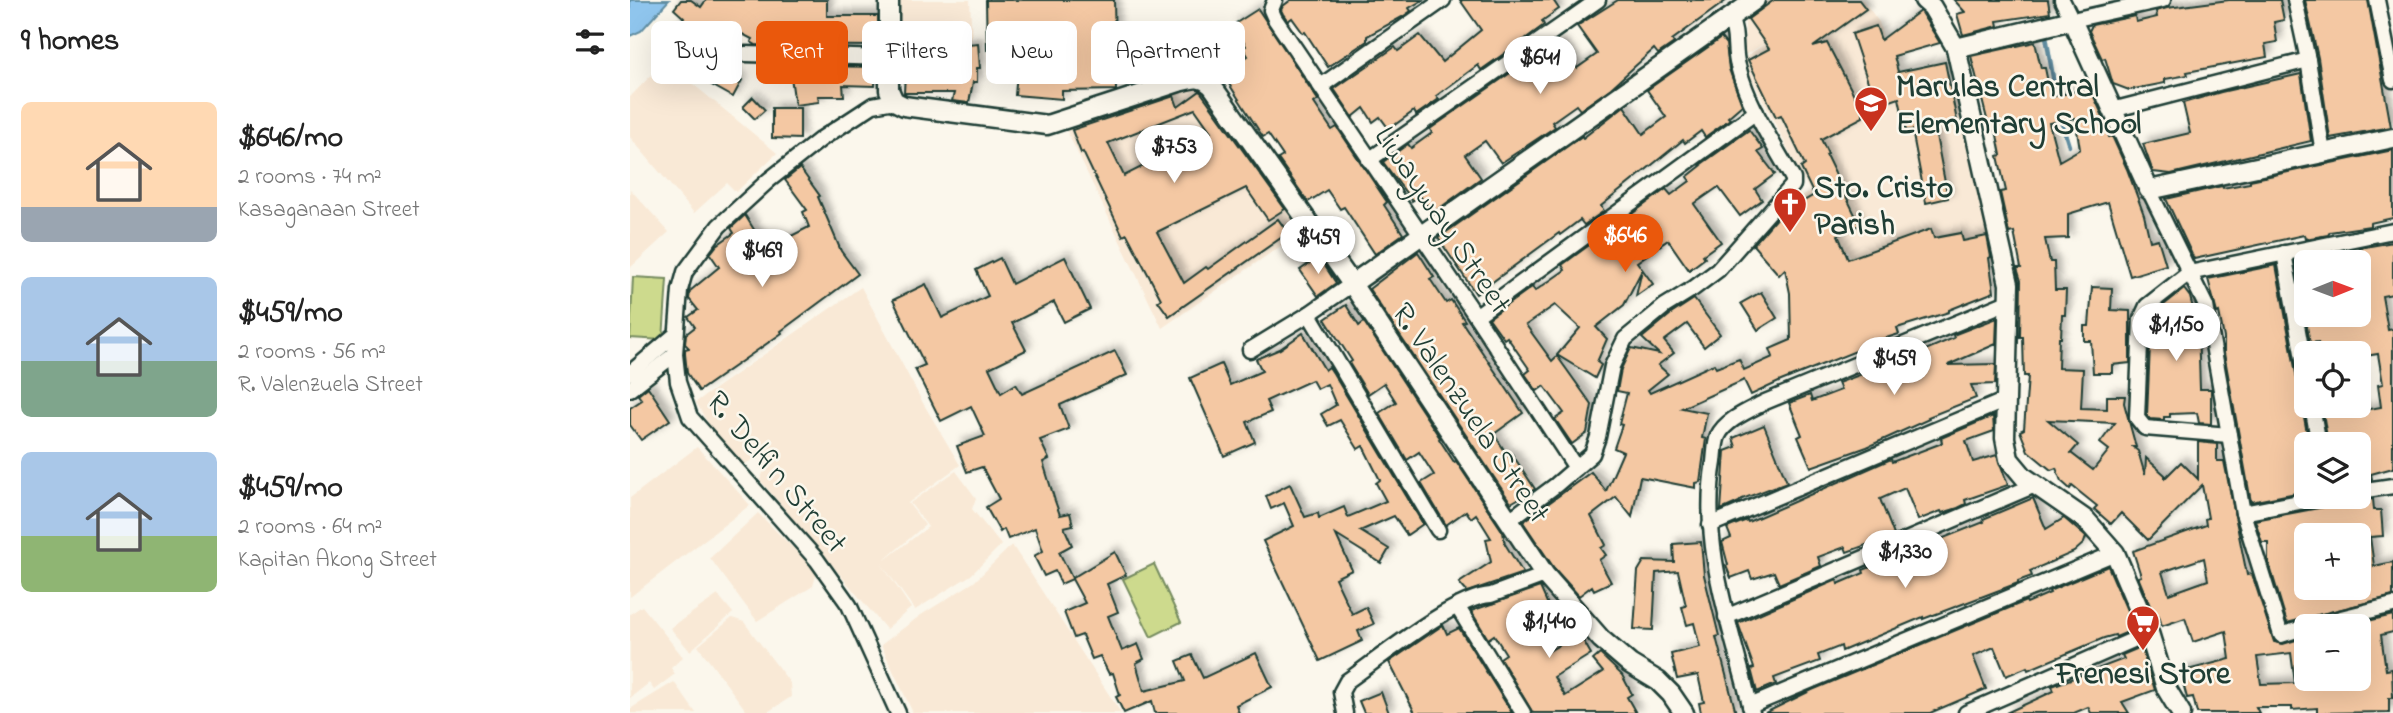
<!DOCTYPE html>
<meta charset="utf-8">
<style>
:root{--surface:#fff;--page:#f6f6f6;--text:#222;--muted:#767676;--accent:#ea580c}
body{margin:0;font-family:"Indie Flower",sans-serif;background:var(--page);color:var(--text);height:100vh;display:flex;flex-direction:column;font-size:26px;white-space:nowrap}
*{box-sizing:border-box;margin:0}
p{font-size:23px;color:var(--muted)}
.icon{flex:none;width:38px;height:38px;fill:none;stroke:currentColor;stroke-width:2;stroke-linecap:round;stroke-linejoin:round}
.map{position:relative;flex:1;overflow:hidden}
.panel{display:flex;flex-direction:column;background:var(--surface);width:630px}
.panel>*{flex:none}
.hud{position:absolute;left:21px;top:21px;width:665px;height:63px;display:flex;gap:14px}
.needle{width:46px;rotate:89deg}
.controls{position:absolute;left:1664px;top:250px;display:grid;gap:14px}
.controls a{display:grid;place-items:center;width:77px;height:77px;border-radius:10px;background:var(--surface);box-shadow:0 7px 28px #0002;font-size:35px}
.price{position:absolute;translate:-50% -60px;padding:0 16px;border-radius:24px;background:#fff;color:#222;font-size:23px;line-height:46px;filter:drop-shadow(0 2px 4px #0008)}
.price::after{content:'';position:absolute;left:50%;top:42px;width:21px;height:16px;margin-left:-10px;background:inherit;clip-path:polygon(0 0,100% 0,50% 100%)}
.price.active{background:var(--accent);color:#fff}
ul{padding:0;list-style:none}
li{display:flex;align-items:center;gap:21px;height:175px;padding:0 21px}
li span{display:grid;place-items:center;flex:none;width:196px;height:140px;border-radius:10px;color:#555}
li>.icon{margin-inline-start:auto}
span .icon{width:84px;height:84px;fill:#fffc;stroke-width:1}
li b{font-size:30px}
h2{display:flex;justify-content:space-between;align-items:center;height:84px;padding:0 21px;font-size:30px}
.tag{padding:0 24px;border-radius:10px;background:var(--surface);box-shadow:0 7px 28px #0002;font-size:24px;line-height:63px}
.tag.active{background:var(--accent);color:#fff}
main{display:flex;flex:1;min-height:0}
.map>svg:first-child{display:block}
.built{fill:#f9e9d6}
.green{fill:#cdda8d;stroke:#768c60;stroke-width:2}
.water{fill:#8fc5ed;stroke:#628fa3;stroke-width:2}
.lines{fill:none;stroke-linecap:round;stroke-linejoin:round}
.stream{stroke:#628fa3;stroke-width:4.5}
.building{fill:#f4c8a3;stroke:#1f3d34;stroke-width:2;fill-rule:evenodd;filter:url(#shadow)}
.minor-casing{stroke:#1f3d34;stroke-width:19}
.tertiary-casing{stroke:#1f3d34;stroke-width:23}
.minor{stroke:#fbf7ec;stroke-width:14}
.tertiary{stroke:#fbf7ec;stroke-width:18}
.labels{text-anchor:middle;stroke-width:5;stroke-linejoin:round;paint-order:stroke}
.poi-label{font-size:32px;font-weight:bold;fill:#1f3d34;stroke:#fbf7ec;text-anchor:start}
.street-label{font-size:32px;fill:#1f3d34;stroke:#fbf7ec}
</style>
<main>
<section class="panel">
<h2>9 homes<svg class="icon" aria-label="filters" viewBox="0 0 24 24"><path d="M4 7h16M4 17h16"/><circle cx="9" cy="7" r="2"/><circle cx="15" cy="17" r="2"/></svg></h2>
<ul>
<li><span style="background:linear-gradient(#ffd9b3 75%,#9aa5b1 0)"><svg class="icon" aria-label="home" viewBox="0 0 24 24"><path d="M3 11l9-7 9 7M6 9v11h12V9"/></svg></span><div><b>$646/mo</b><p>2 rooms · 74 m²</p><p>Kasaganaan Street</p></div></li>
<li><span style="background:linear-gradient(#a9c7e8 60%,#7fa58c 0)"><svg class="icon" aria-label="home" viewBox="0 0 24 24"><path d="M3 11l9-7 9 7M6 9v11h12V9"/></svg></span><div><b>$459/mo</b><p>2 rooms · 56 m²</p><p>R. Valenzuela Street</p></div></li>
<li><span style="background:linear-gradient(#a9c7e8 60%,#8fb573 0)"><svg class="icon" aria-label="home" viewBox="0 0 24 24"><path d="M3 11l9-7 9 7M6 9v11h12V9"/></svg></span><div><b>$459/mo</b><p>2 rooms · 64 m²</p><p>Kapitan Akong Street</p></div></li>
</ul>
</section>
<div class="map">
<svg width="1763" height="713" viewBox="0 0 1763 713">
<defs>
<filter id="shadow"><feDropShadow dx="5" dy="-5" stdDeviation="3.5" flood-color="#0004"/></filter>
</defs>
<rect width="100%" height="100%" fill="#fbf7ec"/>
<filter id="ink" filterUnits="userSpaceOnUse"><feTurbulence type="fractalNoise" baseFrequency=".0143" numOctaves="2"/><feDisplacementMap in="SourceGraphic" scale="14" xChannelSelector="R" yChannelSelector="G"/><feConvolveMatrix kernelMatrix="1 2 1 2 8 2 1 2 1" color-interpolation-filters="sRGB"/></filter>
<g filter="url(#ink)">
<g class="built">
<path d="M269,0H340L342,40L269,45Z"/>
<path d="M1140,0H1233L1249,22L1263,76L1267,101L1323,91L1366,259L1231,283L1217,250L1192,261L1162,203L1180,192L1119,73L1114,58L1137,42L1115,55V17Z"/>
<path d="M35,61L147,153L106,192L97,183L64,213L0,137V97Z"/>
<path d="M562,84L574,86L674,230L532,328L434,125Z"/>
<path d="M0,189L39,232L0,268Z"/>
<path d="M231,287L293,403L330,465L278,503L295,525L252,562L298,527L280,503L326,471L346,498L342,509L371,545L341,575L285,610L250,562L281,608L256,629L130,480L136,466L133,455L112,465L80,427L66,402Z"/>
<path d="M67,447L120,505L0,597V498Z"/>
<path d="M128,513L187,572L183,586L127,621L80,558Z"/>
<path d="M382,545L491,713H283L251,645L291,615L344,582Z"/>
<path d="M88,595L103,613L60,651L40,628Z"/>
<path d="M12,606L53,657L41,668L45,674L24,690L19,683L0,698V614Z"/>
<path d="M102,618L114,622L160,683L161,697L136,713H118L68,646Z"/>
<path d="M44,682L66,713H0V709Z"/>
</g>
<g class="green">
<path d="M3,277L37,279L33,340L0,338Z"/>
<path d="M524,564L551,622L521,637L493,579Z"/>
</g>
<path class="water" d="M0,0H39L11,31L0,36Z"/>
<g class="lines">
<g class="stream">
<path d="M1416,36L1427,101"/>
<path d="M1430,117L1439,146"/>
</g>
</g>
<g class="building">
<path d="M51,0H61L71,7L76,0H197V16H248V46L126,45L121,42L122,39L99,27L88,47L106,55L108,61L102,74L112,80L103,97L71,79L73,74L51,54L56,47L41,32L54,18L44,9Z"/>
<path d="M356,0H484L486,90L432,91V99L385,95L389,51L357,50Z"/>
<path d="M661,0H793L779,8L781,11L774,16L737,36V41L698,67L675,32L673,33L662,18L658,21L653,14L651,10L653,6Z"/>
<path d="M830,0H923L929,9L912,21L914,25L895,39L851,70L848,65L806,96L809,99L786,115L784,111L759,129L750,117L743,122L734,108L723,117L704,89L765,47L768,51L790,35L812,62L851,30Z"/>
<path d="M988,0H1097L1042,40L1044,43L1028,54L1024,49L981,88L950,110L946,105L922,122L925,127L871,163L855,141L835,155L851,178L803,213L790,196L782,201L753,162L778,144L781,148L802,133L800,129L906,55L908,58L929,43L947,68L967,54L947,26Z"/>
<path d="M1144,0H1229L1236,9L1183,47L1197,43L1233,112V117L1191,139L1198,154L1196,155L1230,225L1208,235L1218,259L1301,229L1304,238L1331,233L1333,241L1357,236L1361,257L1359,258L1364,292L1319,310V312L1267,328L1269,334L1230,346L1231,349L1151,381L1121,395L1114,380L1052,408L1077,413L1072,438L1076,439L1070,482L1066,483V488L1010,477L1002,517L986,497L961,516L976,545L971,548L976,555L969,560L981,582L964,590L962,586L949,596L924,568L893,522L961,472L976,491L993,452L984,448L992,425L989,424L997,393L987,391L991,369L1001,348L1029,354L1012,338L1041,314L1064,299L1090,334L1074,347L1057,324L1034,341L1044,353L1028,365L1038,374L1018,390L1020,393L1084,364L1086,368L1109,359L1114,370L1143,357L1140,349L1161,340L1160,293L1155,269L1149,275L1123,245L1148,216L1184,195L1171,168L1175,165L1151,115L1146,117L1118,60L1139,49L1118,19Z"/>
<path d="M1324,0H1418L1420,13L1367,21L1368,26L1333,35L1327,14L1335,12Z"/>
<path d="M1599,0H1650L1654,20L1644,22L1647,42L1635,44L1637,57L1557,72L1558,75L1535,79V83L1499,90L1483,84L1475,58L1472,59L1459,31L1462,25L1505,16L1506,22L1527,17L1526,11L1537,8Z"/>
<path d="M1675,0H1738L1761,127L1700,138L1688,58Z"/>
<path d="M628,9L688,100L684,103L702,130L707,127L757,202L754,205L773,234L745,254L714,207L710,209L697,190L678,202L648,159L653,156L638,134L633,137L592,73L618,56L613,48L616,46L603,25Z"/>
<path d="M1290,11L1310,43L1264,56L1268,72L1315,62L1327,121L1304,125L1318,198L1296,203L1282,130L1276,131L1269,98L1246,106L1222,34L1246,26L1251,40Z"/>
<path d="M1091,38L1096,44L1099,69L1112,105L1098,117L1100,119L1075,137L1071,131L1055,143L1053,140L971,206L974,211L954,225L950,220L930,235L929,233L846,294L808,238L952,136L953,138L994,106L1013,134L1036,117L1017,90Z"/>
<path d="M1405,42L1411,68H1415L1421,97L1460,88L1476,123L1479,137L1482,136L1497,169L1514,215L1520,241L1528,239L1536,265L1500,276L1478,202L1438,214V238L1415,239L1420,262H1424L1425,290H1436L1435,315H1432L1431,338H1429L1428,368L1453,369L1451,408L1477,409V396H1495L1494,403L1506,447H1503L1508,451L1515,475L1516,458L1535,475V478L1551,462L1568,479V442L1587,444V461H1594L1617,575L1622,574L1644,642L1653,644L1676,637V679H1729V626H1717L1763,615V632L1751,635L1756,670L1762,669L1763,698H1759V712L1687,713V708L1662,710V707H1626L1629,713H1567L1563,697L1557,698L1550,672L1600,659L1596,631L1563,642L1555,618L1532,626L1529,616L1525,618L1508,577L1511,576L1503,551L1576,525L1575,519L1578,518L1572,485L1518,540L1491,513L1481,524L1464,509L1467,506L1442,486L1440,489L1431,481L1426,468L1421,470L1398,451L1390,431L1394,429L1398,376H1394L1393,337H1390L1391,281L1387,268H1391L1384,232L1379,233L1370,192L1376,191L1368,156L1371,155L1366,130L1360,131L1341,56ZM1445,118L1450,149L1429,161L1419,123ZM1418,420L1485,423L1470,443L1479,450L1463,470L1441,453L1448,445ZM1574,558L1578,580L1539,594L1532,572ZM1661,653L1665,683L1631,684L1627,657Z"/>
<path d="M348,43L350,68H347V82H343L339,103L322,101L324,93H274L275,72L270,73V50L290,49L291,74L318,75L316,46Z"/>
<path d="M190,66L246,67L245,86L213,85L214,96H188L189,102L165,105L160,70Z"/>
<path d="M1671,74L1681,141L1541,174L1523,172L1513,144L1560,133L1553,103L1591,92Z"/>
<path d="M570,91L655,209L638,220L616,188L527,232L554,283L576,267L578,269L648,219L658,233L539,316L528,301L531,299L497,234L493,236L453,152L451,153L442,130L544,96L548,107ZM565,109L581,132L494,176L478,143Z"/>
<path d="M123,97L135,110L125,119L113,107Z"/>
<path d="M142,108H170V139L142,138Z"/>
<path d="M1119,130L1133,149L1128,152L1145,174L1125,189L1132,200L1110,216L1089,188H1087L1064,204L1091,242L1073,255L1075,258L1059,270L1038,240L1007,262L1023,284L1006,296L1012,270L994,305L966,327L977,339L967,362L971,365L965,378L927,355L950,328L925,305L896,325L922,361L927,356L962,405L957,433L942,444L925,419L934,413L914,386L907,391L895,374L900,370L877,337L874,339L859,318L902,287L905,291L935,270L932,265L1036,189L1041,195L1060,181L1057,177L1071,166L1070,165Z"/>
<path d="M1763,150V218L1740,223V226L1700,232L1698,235L1675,239L1674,235L1564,259L1536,199L1592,186L1593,188L1620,183V180Z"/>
<path d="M170,168L190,196L188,197L211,251L228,274L151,331L152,333L69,391L57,373L55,354V349L59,348L55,344L56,334L65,327L58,317L68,310L59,299L60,291L89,267L80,254L87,245L104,233L101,228L115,215L136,249L179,227L173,212L177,210L155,180Z"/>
<path d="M1763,242V294L1752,296L1758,330L1763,329V468L1741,474L1742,479L1729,481V444H1698L1692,406H1727L1728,411L1751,407L1748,385L1753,384L1748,354L1729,357V354H1690L1688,342L1680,343L1665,261L1676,259V315H1729V288L1735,287L1729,248Z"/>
<path d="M788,252L804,277L800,279L816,303L821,300L835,321L832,322L893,413L864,434L878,456L882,454L905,489L881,503L739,289Z"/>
<path d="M435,257L460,309L434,322L424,302L382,323L396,350L359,368L371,393L386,384L392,394L485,351L497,375L430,405L439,429L410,440L419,459L413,462L425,501L430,515L440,513L443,525L434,527L442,545L429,552L442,578L485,552L496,575L477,584L488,612L478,616L492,651L508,644L514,659L506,663L514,691L555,681L547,661L562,655L573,678L626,653L642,687L606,705L609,713H525L522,701L494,713L486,697L490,695L483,673L479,674L470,656L462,659L452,635L444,638L434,612L455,603L442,579L431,584L425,571L414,576L404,556L413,551L405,528L378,539L374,529L370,532L356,507L369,499L352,467L337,472L327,446L355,436L341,406L311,421L285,369L295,365L263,300L296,284L312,318L358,296L346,270L370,258L382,284Z"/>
<path d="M689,257L706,283L688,296L670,270Z"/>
<path d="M1646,265L1679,444H1676V491L1621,502L1594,353V338L1589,312L1587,313L1578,279Z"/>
<path d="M1462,287L1482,288L1481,310L1500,311V363L1482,365V373H1463L1461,341H1454V326H1459Z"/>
<path d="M1554,289L1560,297L1568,327L1570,389H1581V424L1569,423L1567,413L1540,414V417H1534V420L1520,419L1517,416L1521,321L1525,312Z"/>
<path d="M1131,292L1147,318L1128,330L1111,303Z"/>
<path d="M716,305L729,326L734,322L810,438L809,439L824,462L826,461L873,532L875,544L893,573L837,592L829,583L861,562L856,539L861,538L846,514L841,518L836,511L816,525L791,483L804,475L789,452L777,460L749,413L766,402L754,383L738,394L719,363L722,361L695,319Z"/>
<path d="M1367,318L1366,344L1318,365L1366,364L1365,384L1341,385L1346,398L1298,417L1299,419L1237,447L1181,467L1168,437L1172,435L1159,403L1180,395L1182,401L1211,390L1208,383L1248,368L1250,373L1277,362L1274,355L1290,349L1291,352L1324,338L1323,335Z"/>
<path d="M673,333L695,370L699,367L703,373L793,524L777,535L764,516L730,531L759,549L751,563L706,535L722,570L705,578L722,614L736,607L744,624L728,631L732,641L690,661L633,541L664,526L654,503L641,509L636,496L660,484L675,517L688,513L689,518L714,507L718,517L756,501L746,483L750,480L733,446L728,449L710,420L698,426L691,414L706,405L697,384L687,389L682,380L636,401L641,412L617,422L625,442L594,456L560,378L591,364L600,385L632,371L626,359L650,349Z"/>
<path d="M18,387L40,420L11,440L0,425V408L12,400L8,395Z"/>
<path d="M1363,416L1364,431L1336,441L1343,462L1367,455L1378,485L1335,500L1336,504L1328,508L1312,513L1311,511L1288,520L1275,488L1250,499L1264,535L1217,552L1215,547L1188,557L1191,566L1149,584L1144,572L1122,579L1119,571L1101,578L1096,566L1098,565L1092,542L1101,538L1097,528L1117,520L1118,522L1261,459L1262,462L1312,443L1311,438Z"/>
<path d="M1134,425L1157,482L1112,499L1109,502L1091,510L1095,451L1106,447L1103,438Z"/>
<path d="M1709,497H1722L1730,501L1743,499L1744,510H1751L1753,536L1740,537L1744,566L1763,562V596L1657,623L1638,560V542H1632L1625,520L1710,504ZM1676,536H1729V588H1676Z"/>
<path d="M1403,498L1416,529L1434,518L1456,537L1454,543L1444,552L1400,571L1402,576L1388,581V583L1293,619V617L1212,651L1211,646L1188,655L1190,661L1144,678L1146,684L1127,692L1121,669L1124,668L1108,623L1207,580L1208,584L1234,573L1233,570L1354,522L1353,519Z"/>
<path d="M1071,542L1074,575L1089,636L1086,637L1106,713H1071L1069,703L1074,702L1068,675L1047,679L1041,654L1070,647L1064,623L1057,625L1052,607L1056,606L1048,571L1026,573L1023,630L1004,629L1008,571L1014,561L1044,562L1043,544Z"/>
<path d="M1478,566L1505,629L1486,637L1485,635L1474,638L1398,670L1397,667L1376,676L1364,647L1343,656L1356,689L1300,713H1135L1182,690L1396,601L1397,603L1420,593L1419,591Z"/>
<path d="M910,587L923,616L902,625L917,652L949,633L961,654L924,677L935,696L973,672L963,660L970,654L992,675L1002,694L997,697L1006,713H903L870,658L876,654L864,635L858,639L841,611Z"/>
<path d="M813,625L817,634L829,628L882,713H785L759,662Z"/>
<path d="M1511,647L1525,690L1492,702L1499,713H1461L1458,707L1444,713H1376L1424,691L1422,686L1494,659L1492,655Z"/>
<path d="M751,692L759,713H734L729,701Z"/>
</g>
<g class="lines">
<g class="minor-casing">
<g id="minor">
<path d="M645,0L641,10L645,19L846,316L946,468"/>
<path d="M1432,0L1442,20L1533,0"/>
<path d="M1665,0L1678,60L1693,153"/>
<path d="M1747,0L1763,80"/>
<path d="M115,54L259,58"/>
<path d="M691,86L813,0"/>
<path d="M264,101L243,105L191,139L139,180L89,226L55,272L50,290L45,354L48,382L60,417L187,560L219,605L268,713"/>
<path d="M1482,110L1678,60"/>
<path d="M739,160L968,0"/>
<path d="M1519,190L1576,306L1613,513L1651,635L1676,627"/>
<path d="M1654,253L1676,375"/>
<path d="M679,314L808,530"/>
<path d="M846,316L1126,112"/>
<path d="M620,350L679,314L722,284"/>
<path d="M0,373L45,335"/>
<path d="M0,389L45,354"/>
<path d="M1682,406L1689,444"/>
<path d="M1599,435L1515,428L1507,418L1511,319L1517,306L1559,273L1763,231"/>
<path d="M1729,491L1763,486"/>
<path d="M1613,513L1695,497"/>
<path d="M878,521L926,485L962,454L968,437L982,366L995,339L1035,306L1064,288L1088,270L1163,185V179C1143,143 1118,106 1108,66C1103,50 1108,34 1100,18"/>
<path d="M1080,525L1376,400"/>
<path d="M827,606L893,713"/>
<path d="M1096,617L1405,485"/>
<path d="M1679,626L1763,605"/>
<path d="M1120,706L1485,553"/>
<path d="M715,713L711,692L717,681C750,658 824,597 861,595L915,575"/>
<path d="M1122,713C1103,632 1069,547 1084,462C1085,454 1085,443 1088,436C1095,420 1120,410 1135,402L1380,301"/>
<path d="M1336,713L1519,633"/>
</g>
</g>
<g class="tertiary-casing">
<g id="tertiary">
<path d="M259,0V90L264,101L274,106L417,125L549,82C563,78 571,75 582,86L722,284L915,575L971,639L1000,664L1028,681L1041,694L1054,713"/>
<path d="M1294,0L1302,7L1326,48L1379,284L1375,438L1379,459L1394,477L1456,520L1485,553L1519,633L1536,688L1551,713"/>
<path d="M1326,48L1442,20L1519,190L1763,138"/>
<path d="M722,284L1125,0"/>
</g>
</g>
<use href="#minor" class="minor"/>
<use href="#tertiary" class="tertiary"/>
</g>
</g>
<defs>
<g id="school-pin" transform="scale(1.75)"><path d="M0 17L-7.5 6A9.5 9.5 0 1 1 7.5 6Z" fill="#c8321e" stroke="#fbf7ec"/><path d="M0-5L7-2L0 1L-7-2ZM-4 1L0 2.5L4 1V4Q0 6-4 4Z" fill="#fff"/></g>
<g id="church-pin" transform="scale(1.75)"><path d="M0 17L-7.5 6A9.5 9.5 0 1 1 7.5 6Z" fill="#c8321e" stroke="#fbf7ec"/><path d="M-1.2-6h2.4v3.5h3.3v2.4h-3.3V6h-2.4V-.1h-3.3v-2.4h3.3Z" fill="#fff"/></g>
<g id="supermarket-pin" transform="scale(1.75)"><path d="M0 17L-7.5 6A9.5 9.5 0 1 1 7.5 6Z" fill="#c8321e" stroke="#fbf7ec"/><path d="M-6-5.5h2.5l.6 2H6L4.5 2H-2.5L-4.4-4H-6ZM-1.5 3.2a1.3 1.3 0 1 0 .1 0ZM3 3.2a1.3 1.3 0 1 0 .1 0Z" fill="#fff"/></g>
</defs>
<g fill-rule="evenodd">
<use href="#school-pin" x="1241" y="103"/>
<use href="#church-pin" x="1160" y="204"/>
<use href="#supermarket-pin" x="1513" y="622"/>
</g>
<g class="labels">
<g class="poi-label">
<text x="1266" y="96">Marulas Central<tspan x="1266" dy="37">Elementary School</tspan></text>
<text x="1184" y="197">Sto. Cristo<tspan x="1184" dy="37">Parish</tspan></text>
<text x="1513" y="683" text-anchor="middle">Frenesi Store</text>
</g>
<g class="street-label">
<text transform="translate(814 219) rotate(56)" y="11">Liwayway Street</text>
<text transform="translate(842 412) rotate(56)" y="11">R. Valenzuela Street</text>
<text transform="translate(148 471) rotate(50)" y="11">R. Delfin Street</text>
</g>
</g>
</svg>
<div class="controls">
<a><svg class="needle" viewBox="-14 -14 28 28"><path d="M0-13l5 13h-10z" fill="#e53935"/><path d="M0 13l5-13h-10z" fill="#767676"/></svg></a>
<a><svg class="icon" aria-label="locate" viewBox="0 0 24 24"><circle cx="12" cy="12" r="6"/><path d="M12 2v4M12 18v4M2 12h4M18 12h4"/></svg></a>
<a><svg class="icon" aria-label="layers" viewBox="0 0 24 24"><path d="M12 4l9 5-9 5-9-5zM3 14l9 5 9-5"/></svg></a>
<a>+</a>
<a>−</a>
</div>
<b class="price" style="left:910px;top:96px">$641</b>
<b class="price" style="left:544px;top:185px">$753</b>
<b class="price active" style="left:995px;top:274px">$646</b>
<b class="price" style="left:688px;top:276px">$459</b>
<b class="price" style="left:132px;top:289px">$469</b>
<b class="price" style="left:1546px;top:363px">$1,150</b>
<b class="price" style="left:1264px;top:397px">$459</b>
<b class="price" style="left:1275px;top:590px">$1,330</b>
<b class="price" style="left:919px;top:660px">$1,440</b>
<div class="hud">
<a class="tag">Buy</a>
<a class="tag active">Rent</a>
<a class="tag">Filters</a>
<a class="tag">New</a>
<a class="tag">Apartment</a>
</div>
</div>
</main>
